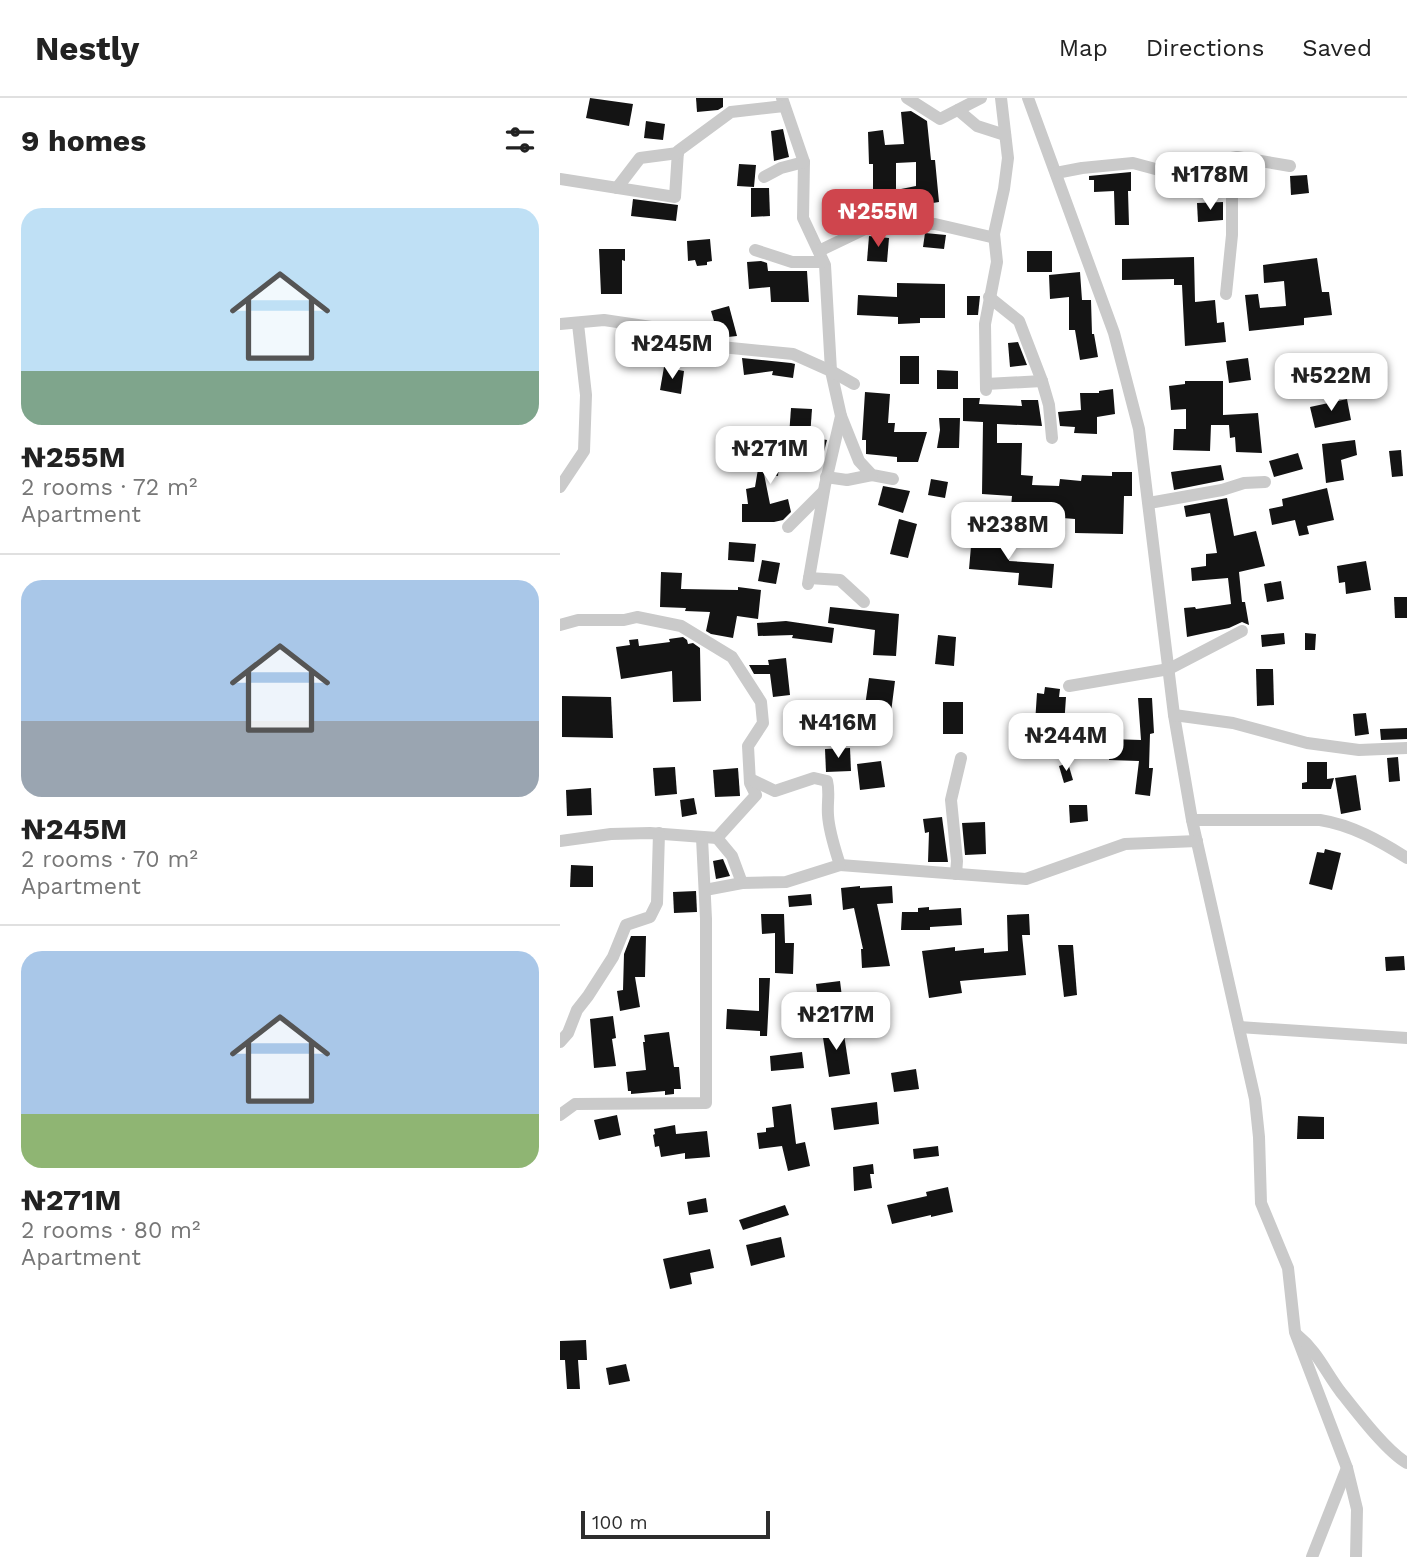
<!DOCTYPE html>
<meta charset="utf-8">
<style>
:root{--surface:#fff;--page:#f6f6f6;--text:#222;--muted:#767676;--line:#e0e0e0;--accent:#cf454d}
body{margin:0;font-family:"Work Sans",sans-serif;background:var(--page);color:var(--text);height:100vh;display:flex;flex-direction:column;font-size:26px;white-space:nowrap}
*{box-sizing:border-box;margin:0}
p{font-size:23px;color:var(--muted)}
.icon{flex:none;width:38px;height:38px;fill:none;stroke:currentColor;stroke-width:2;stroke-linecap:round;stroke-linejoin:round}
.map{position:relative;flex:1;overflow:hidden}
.drawer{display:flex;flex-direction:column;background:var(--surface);width:560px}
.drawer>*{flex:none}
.scale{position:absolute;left:21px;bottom:18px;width:189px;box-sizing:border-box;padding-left:7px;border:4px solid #2d2d2d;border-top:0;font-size:19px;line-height:24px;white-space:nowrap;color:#2d2d2d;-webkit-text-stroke:5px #fff;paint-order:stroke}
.price{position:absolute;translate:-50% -60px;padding:0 16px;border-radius:14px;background:#fff;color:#222;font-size:23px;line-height:46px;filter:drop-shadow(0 2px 4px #0008)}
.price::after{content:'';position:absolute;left:50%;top:42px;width:21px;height:16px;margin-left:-10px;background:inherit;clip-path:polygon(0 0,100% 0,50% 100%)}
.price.current{background:var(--accent);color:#fff}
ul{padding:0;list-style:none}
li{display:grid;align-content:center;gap:14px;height:371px;padding:0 21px}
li+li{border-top:2px solid var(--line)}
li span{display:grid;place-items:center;height:217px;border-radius:21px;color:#555}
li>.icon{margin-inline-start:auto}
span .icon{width:126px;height:126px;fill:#fffc;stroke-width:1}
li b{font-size:30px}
h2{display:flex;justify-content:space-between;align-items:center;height:84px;padding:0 21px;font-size:30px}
header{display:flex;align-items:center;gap:42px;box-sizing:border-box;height:98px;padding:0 35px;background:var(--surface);border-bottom:2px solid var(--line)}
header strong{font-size:33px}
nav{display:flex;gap:38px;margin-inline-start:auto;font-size:24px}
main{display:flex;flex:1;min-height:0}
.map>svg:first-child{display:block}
.building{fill:#141414;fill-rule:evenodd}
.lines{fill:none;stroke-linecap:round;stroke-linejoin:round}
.minor{stroke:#cacaca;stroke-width:12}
</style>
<header>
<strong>Nestly</strong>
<nav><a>Map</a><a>Directions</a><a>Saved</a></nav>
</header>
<main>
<section class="drawer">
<h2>9 homes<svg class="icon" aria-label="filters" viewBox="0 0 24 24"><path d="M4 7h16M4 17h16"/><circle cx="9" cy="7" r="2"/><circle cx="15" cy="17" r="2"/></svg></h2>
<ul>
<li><span style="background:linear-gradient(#bfe0f5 75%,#7fa58c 0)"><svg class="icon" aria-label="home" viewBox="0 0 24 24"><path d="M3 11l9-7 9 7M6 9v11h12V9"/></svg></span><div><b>₦255M</b><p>2 rooms · 72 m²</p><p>Apartment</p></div></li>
<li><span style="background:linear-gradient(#a9c7e8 65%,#9aa5b1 0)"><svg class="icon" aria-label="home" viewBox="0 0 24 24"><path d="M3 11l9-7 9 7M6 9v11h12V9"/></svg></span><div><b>₦245M</b><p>2 rooms · 70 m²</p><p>Apartment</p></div></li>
<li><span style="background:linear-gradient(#a9c7e8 75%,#8fb573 0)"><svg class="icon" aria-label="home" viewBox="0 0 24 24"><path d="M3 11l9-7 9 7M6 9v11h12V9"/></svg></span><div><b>₦271M</b><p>2 rooms · 80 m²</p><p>Apartment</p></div></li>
</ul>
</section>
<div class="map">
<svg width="847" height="1459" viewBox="0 0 847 1459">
<rect width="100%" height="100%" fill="#fff"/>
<g class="building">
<path d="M30,0L73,6L69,28L26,20Z"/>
<path d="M136,0H163V9L158,12L137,14Z"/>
<path d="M351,13L367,23L371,62H375L379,104L342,110L313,111V66H309L308,34L323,32L325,47L344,46L341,14ZM356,64V88L336,92V65Z"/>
<path d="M86,23L105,26L103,42L84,40Z"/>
<path d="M223,31L229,59L214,63L211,33Z"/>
<path d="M179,66L196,67L194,89L177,88Z"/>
<path d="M571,74V93H568L569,127H555L554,93L534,94V82H529V78Z"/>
<path d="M747,77L749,95L731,97L730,78Z"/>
<path d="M610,78L626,80L625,97L602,95L604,80Z"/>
<path d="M191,90H209L210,118L191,119Z"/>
<path d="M73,101L118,107L116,123L71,118Z"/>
<path d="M663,104V122L638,124L637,105Z"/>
<path d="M365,135L386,137L384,151L363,149Z"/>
<path d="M309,138L329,140L327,164L307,163Z"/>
<path d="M150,141L152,163L147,164V167L137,168L135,162L128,163L127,143Z"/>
<path d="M39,151H65V163L62,162V196H41Z"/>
<rect x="467" y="153" width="25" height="21"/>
<path d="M634,159L635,204L655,202L657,225L664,224L666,244L625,248L622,187H614V181L562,182V161Z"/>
<path d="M757,160L762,194H769L772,217L744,220V227L689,233L685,197L698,196L700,210L726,208L724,183L704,185L703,167Z"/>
<path d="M201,163L207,165L208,173H247L249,204H211L210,189L189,191L187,164Z"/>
<path d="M520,174L522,202H531L532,236H534L538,259L520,262L515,232H509V199L490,201L489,177Z"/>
<path d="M337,185L385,186V220H360V225L338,226V219L297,217L298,197L337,199Z"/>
<path d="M407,198H420L418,217H407Z"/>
<path d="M169,208L177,238L159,240L151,213Z"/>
<path d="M458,244L467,267L450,269L448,245Z"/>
<rect x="340" y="258" width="19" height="28"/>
<path d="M182,260L231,265L235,266L233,280L212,277L213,273L184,277Z"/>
<path d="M688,260L691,282L669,285L666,263Z"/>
<path d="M104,269L124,273L121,296L100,292Z"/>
<path d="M377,272L398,273V291H377Z"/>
<path d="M625,283H663V317L698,315L702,355L676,354L675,339L670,340L669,327H651L650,353L613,352L614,331H626V311L611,312L609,288L625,286Z"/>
<path d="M553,291L555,316L537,319V336L514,335L515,329L500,328L498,314L521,312L520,295H539V293Z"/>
<path d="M305,294L330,296L328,325H335L334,334H367L358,364H337V359L306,356V342H302Z"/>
<path d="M403,300H420L419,306L462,308L461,302H478L482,328L437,326V345H462L461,377L473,378L472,387L499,388L500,381L521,383L522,377L552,378V374H572V398H564L563,436L515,435V421L490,419L489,435L449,431L452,398L422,396L423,324L403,323Z"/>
<path d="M787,301L791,322L755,330L750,309Z"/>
<path d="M231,310L252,311L250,339L229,338Z"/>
<path d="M379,320H400L399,350H377L380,332Z"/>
<path d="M210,336L220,337L218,357L251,363L250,374L219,368L218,378L204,376L210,406L228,401L231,414L223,422L214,424H182V406H188L186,391L195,389L200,359L206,360Z"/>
<path d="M255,340L267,342L262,361L253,360Z"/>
<path d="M795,342L797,357L781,362L784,382L766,385L762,346Z"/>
<path d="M841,352L843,378L832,379L829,353Z"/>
<path d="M738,355L743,371L714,379L709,363Z"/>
<path d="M661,367L664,382L614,392L611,374Z"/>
<path d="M371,381L388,384L385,400L368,397Z"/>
<path d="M323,388L350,393L343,415L318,407Z"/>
<path d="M767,390L774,422L747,428L749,436L739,438L735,422L712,427L709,411L723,408L722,401Z"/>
<path d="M667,400L674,438L696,433L705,468L679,474L682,504H685L689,527L682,524L669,530L627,539L624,510L635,509L636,511L671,506L668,480L632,483L631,470L646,468V456L657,455L650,415L626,419L624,408Z"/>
<path d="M339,421L357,426L348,460L330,456Z"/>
<path d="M412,437L451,440L449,463L494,466L492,490L458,487L459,475L409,471Z"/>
<path d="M169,444L196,446L194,464L168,462Z"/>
<path d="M202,462L220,465L216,486L198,483Z"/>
<path d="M806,463L811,492L786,496L785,484L779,485L777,468Z"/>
<path d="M101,474L122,475L121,491L178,492V489L201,492L198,521L177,518L173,540L151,536L146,533L150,514L125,513L126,510L100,509Z"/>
<path d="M721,483L724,501L707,504L704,486Z"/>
<path d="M834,499H847V520H835Z"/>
<path d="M270,509L339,516L336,558L313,557L315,532L268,525Z"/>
<path d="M226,523L274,530L272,545L232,540L233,537L198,538L197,525Z"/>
<path d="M724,535L725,546L702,549L701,537Z"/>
<path d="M745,535L756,536L755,552H745Z"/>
<path d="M378,537L396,539L394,568L375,566Z"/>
<path d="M123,539L127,542L128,546L133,545L140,550L141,603L113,604L112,573L61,581L56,549L70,547L69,542L78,541L79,548L110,544L109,541Z"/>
<path d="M226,560L230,597L213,599L210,576H194L189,567H209L208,562Z"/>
<path d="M696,571H713L714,607L697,608Z"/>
<path d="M309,580L335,583L329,630L309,627L311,609L305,608Z"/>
<path d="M485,589L500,591L499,599H506L504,628L475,625L477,595L484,596Z"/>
<path d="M2,598L51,599L53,640L2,639Z"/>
<path d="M578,600H592L594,635L590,636L589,670H593L590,698L575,696L579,663L549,662L550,641L581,642Z"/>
<rect x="383" y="604" width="20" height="32"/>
<path d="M806,615L809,636L795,638L793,616Z"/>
<path d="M847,630V641L821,642L820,631Z"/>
<path d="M290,650L291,673L266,674L265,651Z"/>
<path d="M838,659L840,683L829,684L827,660Z"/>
<path d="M321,663L325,689L300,692L297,666Z"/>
<path d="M747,664H767V681L774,680L771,691H742V685L747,684Z"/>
<path d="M508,665L513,682L504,685L499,668Z"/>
<path d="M115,669L117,696L95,698L93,670Z"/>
<path d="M178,670L180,698L155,699L153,672Z"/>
<path d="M796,677L801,712L781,716L775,680Z"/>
<path d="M31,690L32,717L7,718L6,692Z"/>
<path d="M134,700L137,716L122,719L120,702Z"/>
<path d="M509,707H527L528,723L510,725Z"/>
<path d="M382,719L388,764H368L369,734L365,735L363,721Z"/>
<path d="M425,724L426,756L405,757L402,725Z"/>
<path d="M765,751L781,755L772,792L749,786L757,754L764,755Z"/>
<path d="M163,761L170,778L156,781L153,763Z"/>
<path d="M11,767L33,768V789H10Z"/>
<path d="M300,788V790L332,788L333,805L317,806L330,868L302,870L301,851H303L294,810L283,812L281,790Z"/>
<path d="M136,793L137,814L114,815L113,794Z"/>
<path d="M251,796L252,807L229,809L228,798Z"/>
<path d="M369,809V812L401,810L402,827L370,829V832H341L342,814H358V810Z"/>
<path d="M201,816H224L225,845H234L233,876L215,875V835L202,836Z"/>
<path d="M469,816L470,837H462L466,877L400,883L402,895L369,900L362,853L395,849V853L424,850V855L448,853L447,817Z"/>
<path d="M71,838H86L85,879H75L80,909L60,913L57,893L63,892L64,856Z"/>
<path d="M498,847H513L517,897L504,899Z"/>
<path d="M844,858L845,872L826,873L825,859Z"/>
<path d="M199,880H210L207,938H200V933L166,931L167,911L199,913Z"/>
<path d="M280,883L283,907L259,910L256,886Z"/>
<path d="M53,918L56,940L52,941L56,968L34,970L30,921Z"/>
<path d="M283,930L290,976L269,979L262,933Z"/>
<path d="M109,934L114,969H119L121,991H114V996L105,997V993L71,996V993H68L66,974L86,972L83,944H85L84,937Z"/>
<path d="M242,954L244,970L211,973L210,958Z"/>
<path d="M356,971L359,991L334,994L331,975Z"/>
<path d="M317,1004L319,1026L274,1032L271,1010Z"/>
<path d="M231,1006L236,1046L245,1044L250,1068L228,1073L222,1048L199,1051L197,1035L206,1034V1030L214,1029L212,1009Z"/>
<path d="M57,1017L61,1037L39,1042L34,1022Z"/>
<path d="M738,1018L764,1019V1041H737Z"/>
<path d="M115,1027L116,1036L147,1033L150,1059L125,1061V1055L101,1059L99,1048L95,1049L93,1037L95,1036L94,1031Z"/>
<path d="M378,1048L379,1058L354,1061L353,1051Z"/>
<path d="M313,1066L314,1076H310L312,1090L294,1093L293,1069Z"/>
<path d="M388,1089L393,1114L371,1119V1117L332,1126L327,1107L367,1098L366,1094Z"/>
<path d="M146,1100L148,1114L129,1117L127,1104Z"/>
<path d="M225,1107L229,1117L183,1132L179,1122Z"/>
<path d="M221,1139L225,1159L191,1168L186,1147Z"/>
<path d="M150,1151L154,1170L130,1175L132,1186L110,1191L103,1161Z"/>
<path d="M26,1242L27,1262H18L20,1291H7L5,1262H0V1243Z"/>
<path d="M66,1266L70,1283L49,1287L46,1270Z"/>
</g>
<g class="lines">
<g class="minor">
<path d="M222,0L244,64L243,120L265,167L271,273L281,318L265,387L248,486"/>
<path d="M347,0L380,21L421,0"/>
<path d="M468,0L554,235L579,331L614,617L632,722L695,1001L699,1039L701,1105L728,1170L735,1234L787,1370L797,1411L796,1459"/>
<path d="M398,12L417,28L445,37"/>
<path d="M650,64L677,59L730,68"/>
<path d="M496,75L522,70L573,65L599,72L644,62L659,68L672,82V137L666,196"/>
<path d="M204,79L221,70L244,64"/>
<path d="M0,81L115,99L118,53L171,14L224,8"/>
<path d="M57,90L80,60L118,55"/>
<path d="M195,152L232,164H263"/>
<path d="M259,153L315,126H375L431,139L434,136"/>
<path d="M429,199L459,223L482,283L489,307L492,340"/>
<path d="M0,226L44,222L118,233L141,247L233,256L271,273L294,286"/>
<path d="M426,286L482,283"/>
<path d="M426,292L425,226L437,164L434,136L444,91L448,60L441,0"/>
<path d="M281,318L299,363L312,377L333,381"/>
<path d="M266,379L287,382L312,377"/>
<path d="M0,389L24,353L26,297L18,226"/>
<path d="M589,405L662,392L684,385L705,384"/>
<path d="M228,429L263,394"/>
<path d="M249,480L280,482L304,504"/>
<path d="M0,527L18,522H64L77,519L121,528L172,559L201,604L203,625L188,648L190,685L196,697L157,740L90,735L51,736L0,743"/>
<path d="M509,588L609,571L682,533"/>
<path d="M614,617L673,625L747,645L799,652L847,650"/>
<path d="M632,722H760C792,727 820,743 847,760"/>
<path d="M157,740L172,758L182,785"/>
<path d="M280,767L466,781L565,746L637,743"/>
<path d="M396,776L397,763L391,702L401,660"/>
<path d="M145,792L182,785L226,784L280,767C275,751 269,734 268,717C267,704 270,695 267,683L254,680L215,693L190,681"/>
<path d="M679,929L847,940"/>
<path d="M0,944L8,935L17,912L28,898L53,859L66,827L90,819L97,805L99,735"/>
<path d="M0,1017L15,1006L146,1005V821L142,740"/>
<path d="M737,1237C757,1253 765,1273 780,1293C796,1313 826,1353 847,1365"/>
<path d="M752,1459L787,1370"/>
</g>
</g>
</svg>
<div class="scale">100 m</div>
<b class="price" style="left:650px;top:114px">₦178M</b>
<b class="price current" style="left:318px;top:151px">₦255M</b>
<b class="price" style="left:112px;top:283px">₦245M</b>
<b class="price" style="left:771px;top:315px">₦522M</b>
<b class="price" style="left:210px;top:388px">₦271M</b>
<b class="price" style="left:448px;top:464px">₦238M</b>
<b class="price" style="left:278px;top:662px">₦416M</b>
<b class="price" style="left:506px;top:675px">₦244M</b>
<b class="price" style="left:276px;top:954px">₦217M</b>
</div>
</main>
